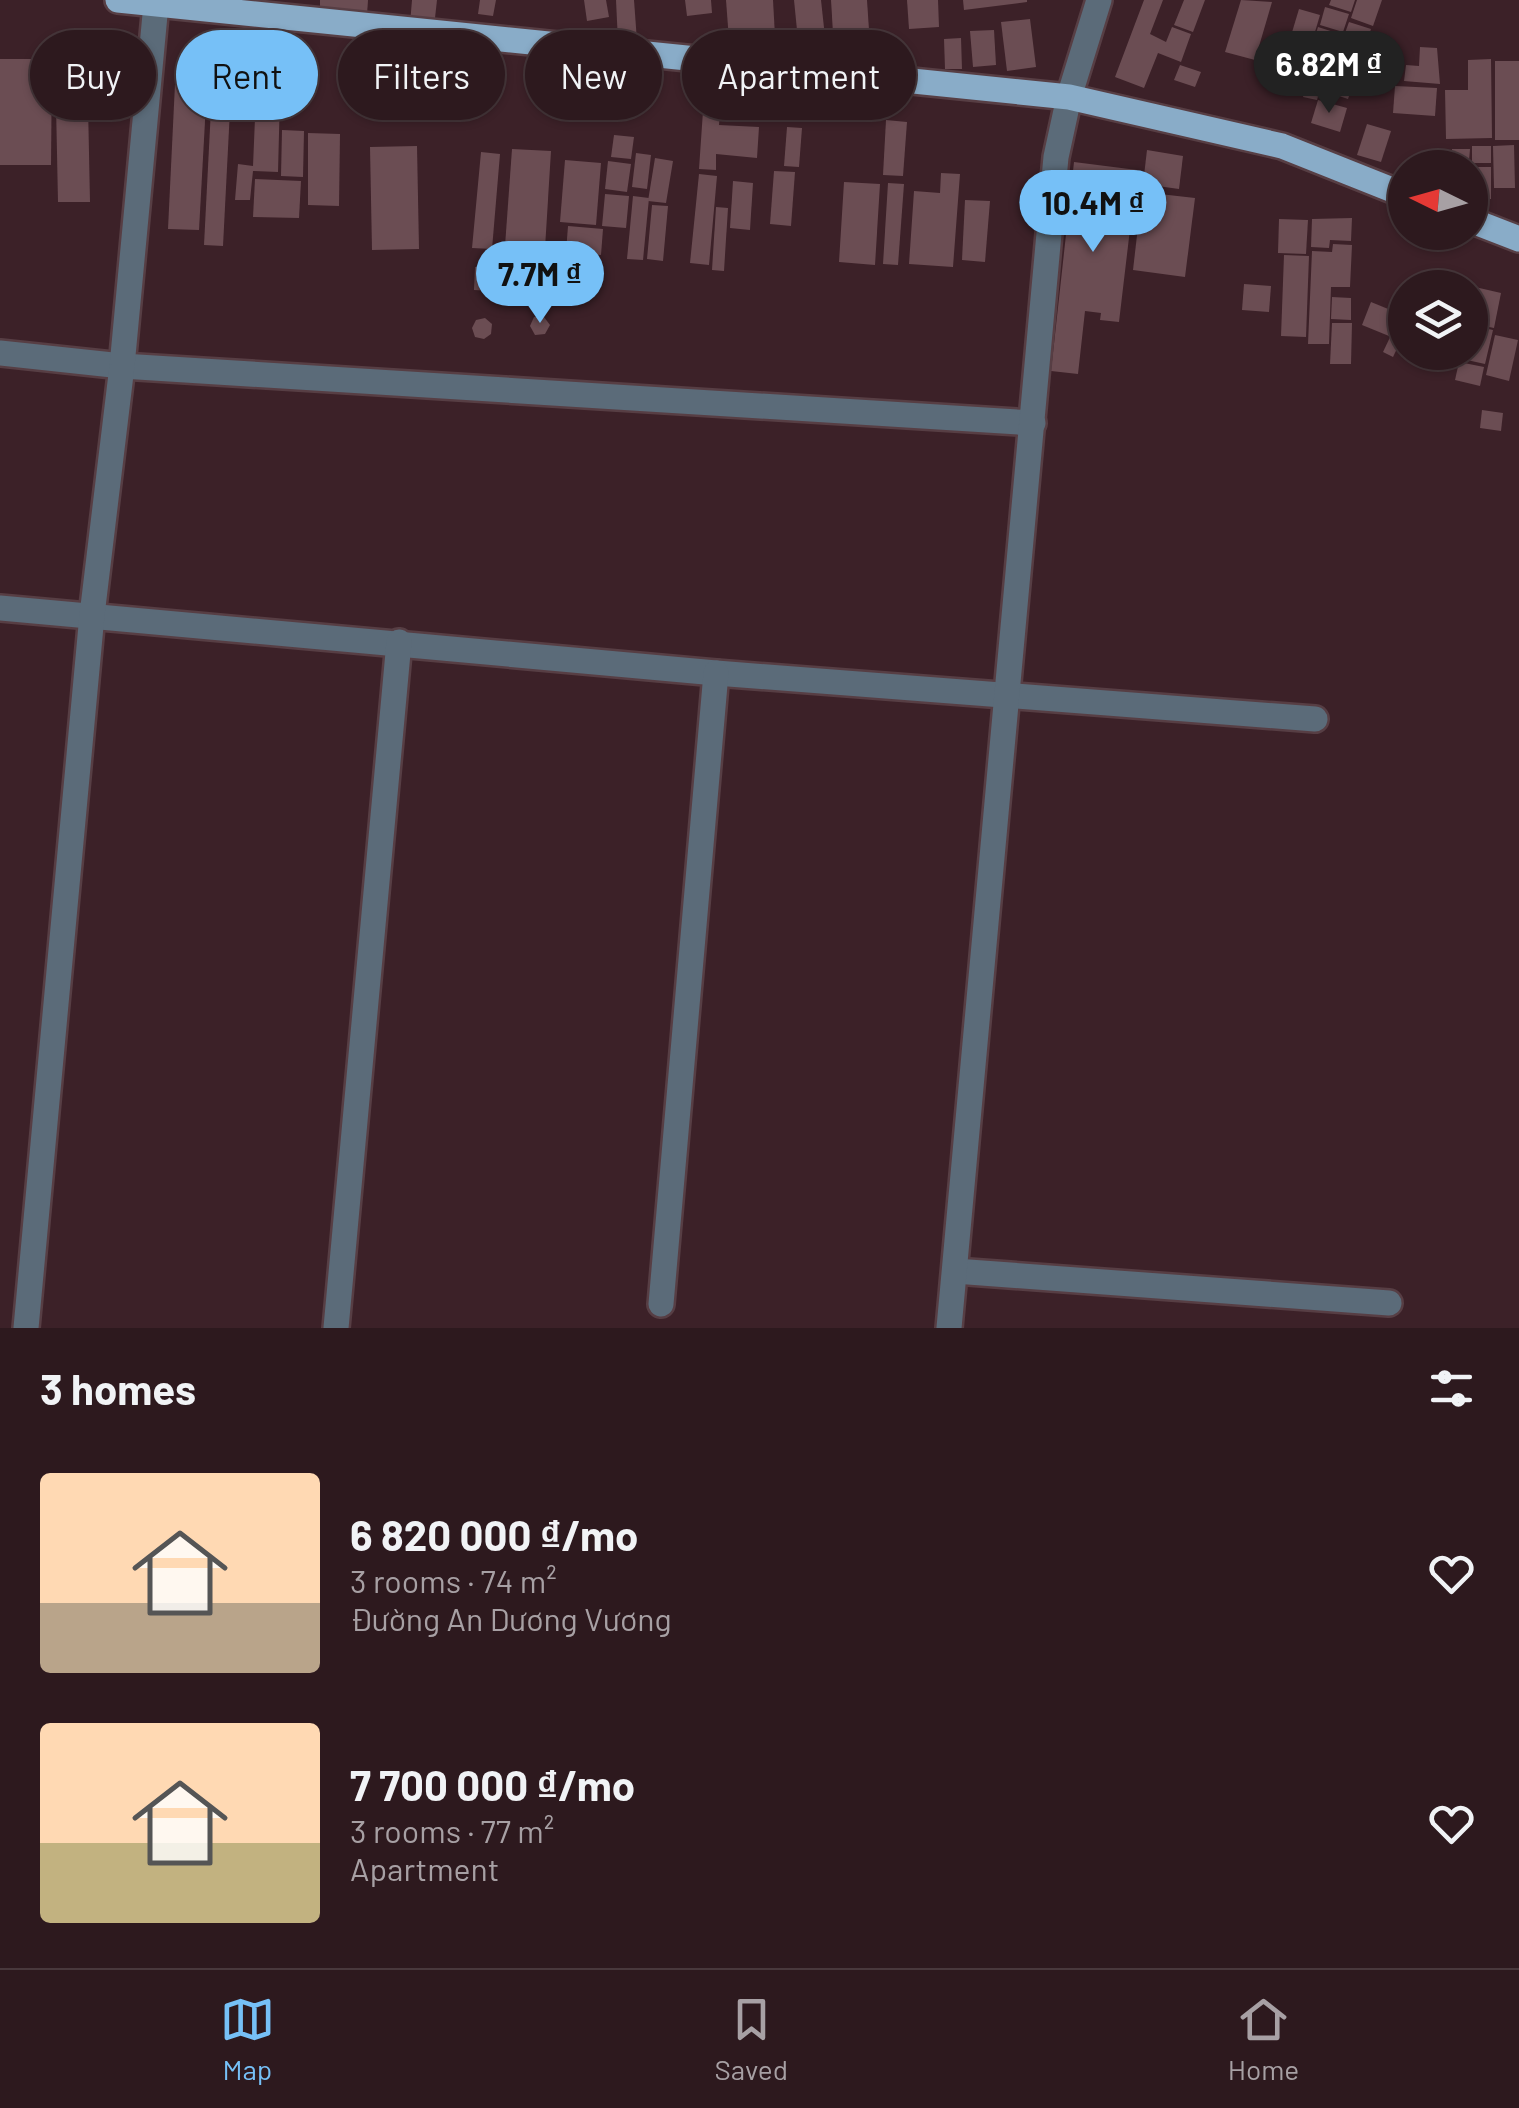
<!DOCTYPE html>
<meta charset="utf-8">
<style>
:root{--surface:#2d191e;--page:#352227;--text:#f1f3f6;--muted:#a7a0a4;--line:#48383c;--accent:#76c0f7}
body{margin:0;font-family:Barlow,sans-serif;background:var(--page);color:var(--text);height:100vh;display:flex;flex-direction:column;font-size:38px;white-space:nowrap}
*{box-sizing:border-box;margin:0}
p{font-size:32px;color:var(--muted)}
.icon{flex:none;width:55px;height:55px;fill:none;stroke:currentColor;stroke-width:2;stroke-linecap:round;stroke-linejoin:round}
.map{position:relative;height:1328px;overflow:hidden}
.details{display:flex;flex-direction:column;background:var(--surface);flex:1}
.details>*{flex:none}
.guide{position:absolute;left:30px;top:30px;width:1000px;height:90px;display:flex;gap:20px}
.needle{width:65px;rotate:275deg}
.buttons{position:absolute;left:1388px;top:150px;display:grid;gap:20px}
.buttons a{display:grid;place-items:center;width:100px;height:100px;border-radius:50%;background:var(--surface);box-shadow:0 2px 8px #0004,0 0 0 2px var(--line);font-size:50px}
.price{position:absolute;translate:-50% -85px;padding:0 22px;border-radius:35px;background:var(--accent);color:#111;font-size:32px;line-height:65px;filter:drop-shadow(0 2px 5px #0008)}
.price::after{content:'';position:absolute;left:50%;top:60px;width:30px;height:22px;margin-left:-15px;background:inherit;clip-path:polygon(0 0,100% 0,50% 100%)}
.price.current{background:#222;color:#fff}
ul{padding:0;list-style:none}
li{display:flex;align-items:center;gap:30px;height:250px;padding:0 40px}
li span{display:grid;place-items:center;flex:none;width:280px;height:200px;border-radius:10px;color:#555}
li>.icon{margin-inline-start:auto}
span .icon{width:120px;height:120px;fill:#fffc;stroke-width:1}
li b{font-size:42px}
h2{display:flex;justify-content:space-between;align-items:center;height:120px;padding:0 40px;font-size:42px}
.chip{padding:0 35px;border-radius:45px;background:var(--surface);box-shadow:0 2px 8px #0004,0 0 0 2px var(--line);font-size:35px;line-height:90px}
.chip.current{background:var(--accent);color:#111}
.dock{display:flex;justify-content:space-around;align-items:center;height:140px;border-top:2px solid var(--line);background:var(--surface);font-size:28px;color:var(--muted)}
.dock a{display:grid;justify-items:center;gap:5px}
.dock .current{color:var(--accent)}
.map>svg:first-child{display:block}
.building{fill:#6b4d53}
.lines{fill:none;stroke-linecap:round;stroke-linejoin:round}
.minor-casing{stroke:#573e44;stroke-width:30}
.major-casing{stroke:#573e44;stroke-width:30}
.minor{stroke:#5b6b79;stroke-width:25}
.major{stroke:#89acc8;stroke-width:25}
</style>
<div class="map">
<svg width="1519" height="1328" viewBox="0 0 1519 1328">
<rect width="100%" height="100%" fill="#3c2128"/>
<g class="building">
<path d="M320,0H368L367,15L320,12Z"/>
<path d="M412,0H437L434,27L410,24Z"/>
<path d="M480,0H496L493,16L478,14Z"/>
<path d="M584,0H606L609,17L587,21Z"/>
<path d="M616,0H634L637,41L618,42Z"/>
<path d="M685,0H711L712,13L687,16Z"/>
<path d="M726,0H773L775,36L729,40Z"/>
<path d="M794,0H821L825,37L798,40Z"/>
<path d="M831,0H867L869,30L833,33Z"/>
<path d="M907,0H938L939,27L909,29Z"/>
<path d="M963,0H1027V2L964,10Z"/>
<path d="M1144,0H1163L1150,34L1166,42L1172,27L1191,34L1181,62L1158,53L1144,88L1115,77Z"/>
<path d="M1184,0H1205L1193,32L1174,25Z"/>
<path d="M1241,0L1272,2L1255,60L1225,52Z"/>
<path d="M1331,0H1355L1351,12L1329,5Z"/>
<path d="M1357,0H1382L1373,26L1351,18Z"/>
<path d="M1325,7L1349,14L1343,32L1320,25Z"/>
<path d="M1299,9L1320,15L1302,76L1281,69Z"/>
<path d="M1030,19L1036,67L1007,71L1001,22Z"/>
<path d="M1349,22L1371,29L1348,99L1324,91Z"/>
<path d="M1318,27L1340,34L1332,62L1309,55Z"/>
<path d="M994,30L996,65L973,67L970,31Z"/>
<path d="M961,38L962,69H945L944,39Z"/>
<path d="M1420,47L1437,48L1440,84L1404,81L1406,65L1419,66Z"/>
<path d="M55,56H87L90,202H58Z"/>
<path d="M1309,58L1329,64L1325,80L1304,74Z"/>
<path d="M0,59H52L51,165H0Z"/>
<path d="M1491,59L1492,138L1446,139L1445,90H1468V60Z"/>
<rect x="1495" y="61" width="24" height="79"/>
<path d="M1180,65L1201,72L1195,87L1174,80Z"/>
<path d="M1309,79L1322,83L1317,100L1303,97Z"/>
<path d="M175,84L207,85L199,230L168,229Z"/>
<path d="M1395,86L1437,88L1435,116L1393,113Z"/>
<path d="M212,89L231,90L223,246L204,245Z"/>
<path d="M256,94L280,95L278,172L253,171L250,200H235L238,164L253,166Z"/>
<path d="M1318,100L1347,108L1340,132L1311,123Z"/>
<path d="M703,111L720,112L719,125L759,127L757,158L716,154V170L699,169Z"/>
<path d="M886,120L907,122L903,176L883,175Z"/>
<path d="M1367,124L1391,131L1381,162L1357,155Z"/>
<path d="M787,127L802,128L799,167L784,166Z"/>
<path d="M282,130L304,131L303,177L281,176Z"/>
<path d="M308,133L340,134L339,206L308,205Z"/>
<path d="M614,135L634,137L631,159L611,157Z"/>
<path d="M1514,145L1515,188H1494L1493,146Z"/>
<path d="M417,146L419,249L372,250L370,147Z"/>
<rect x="1472" y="146" width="19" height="17"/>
<path d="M512,149L551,151L545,248L505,246Z"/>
<path d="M1452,149H1470L1469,161L1452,160Z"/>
<path d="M1147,150L1183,156L1179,189L1143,184Z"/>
<path d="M481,152L500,154L492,249L472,248Z"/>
<path d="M636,153L651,155L647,189L632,187Z"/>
<path d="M655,158L673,161L666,203L648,201Z"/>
<path d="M565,160L601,163L596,225L560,222Z"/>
<path d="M608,161L631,164L627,192L605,189Z"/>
<path d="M1074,162L1137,170L1119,322L1100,320L1101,313L1085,311L1078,374L1051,371Z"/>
<path d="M1476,167H1491V199L1476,200Z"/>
<path d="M774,171L795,172L791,226L770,224Z"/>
<path d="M941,173L960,174L953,267L909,264L914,191L940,193Z"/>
<path d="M699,174L717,176L709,265L690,263Z"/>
<path d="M255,179L301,181L299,218L253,217Z"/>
<path d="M733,181L753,183L750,230L730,228Z"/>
<path d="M844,182L880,184L875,265L839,262Z"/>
<path d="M888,183L904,184L898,265L883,264Z"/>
<path d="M1142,192L1195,198L1185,277L1133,270Z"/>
<path d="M605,194L629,196L626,228L602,226Z"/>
<path d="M633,196L649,198L643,260L627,259Z"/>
<path d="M965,200L990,201L985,262L962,260Z"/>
<path d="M652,205L668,206L663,261L647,259Z"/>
<path d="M716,207L728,208L724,271L712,270Z"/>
<path d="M1352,218L1351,241L1330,240L1329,248L1311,247L1312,219Z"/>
<path d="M1279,219L1308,220L1306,254L1278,253Z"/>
<path d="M568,226L603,229L601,255L566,252Z"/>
<path d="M1333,244L1352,245L1350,287H1331L1329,344H1308L1312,251L1332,252Z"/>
<path d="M1284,255L1309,256L1306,337L1281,336Z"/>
<path d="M475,267H492L490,291L474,290Z"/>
<path d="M533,275L551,277L550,290L532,288Z"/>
<path d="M1244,284L1271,286L1269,312L1242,310Z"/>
<path d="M1475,287L1501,293L1494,328L1470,323Z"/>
<path d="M1332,297L1351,298V320L1331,319Z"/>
<path d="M1371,302L1398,313L1389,336L1362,325Z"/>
<path d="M534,317H544L550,325L545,334L535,335L530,326Z"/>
<path d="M485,318L492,324L491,334L484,339L475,337L472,328L476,320Z"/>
<path d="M1332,323H1352L1351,364H1330Z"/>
<path d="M1470,325L1493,330L1485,364L1458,358L1460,352H1470Z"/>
<path d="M1393,331L1403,336L1393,357L1383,352Z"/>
<path d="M1495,335L1518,340L1509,381L1486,375Z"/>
<path d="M1407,352H1431L1429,363L1406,357Z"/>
<path d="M1459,362L1484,367L1480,386L1455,380Z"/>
<path d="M1482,410L1503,413L1501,431L1480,428Z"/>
</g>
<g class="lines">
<g class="minor-casing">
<g id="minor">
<path d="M0,353L122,366L1033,423"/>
<path d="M0,608L716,673L1315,719"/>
<path d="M955,1271L1389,1303"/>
<path d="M661,1304L716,673"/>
<path d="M26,1328L92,615L122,366L156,4"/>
<path d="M336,1328L399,642"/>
<path d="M949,1328L1056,157L1069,97L1099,0"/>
</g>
</g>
<g class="major-casing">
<g id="major">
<path d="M118,0L1069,97L1282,146L1405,195"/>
<path d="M1470,220L1519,239"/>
</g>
</g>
<use href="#minor" class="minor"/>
<use href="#major" class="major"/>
</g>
</svg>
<div class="buttons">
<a><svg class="needle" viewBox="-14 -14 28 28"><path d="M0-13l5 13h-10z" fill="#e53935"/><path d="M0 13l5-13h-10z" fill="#a7a0a4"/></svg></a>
<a><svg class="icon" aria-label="layers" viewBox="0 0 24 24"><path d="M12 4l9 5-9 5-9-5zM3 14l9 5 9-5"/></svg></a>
</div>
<b class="price current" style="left:1329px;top:116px">6.82M ₫</b>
<b class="price" style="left:1093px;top:255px">10.4M ₫</b>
<b class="price" style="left:540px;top:326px">7.7M ₫</b>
<div class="guide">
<a class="chip">Buy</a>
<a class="chip current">Rent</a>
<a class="chip">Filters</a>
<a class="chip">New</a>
<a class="chip">Apartment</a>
</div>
</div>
<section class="details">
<h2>3 homes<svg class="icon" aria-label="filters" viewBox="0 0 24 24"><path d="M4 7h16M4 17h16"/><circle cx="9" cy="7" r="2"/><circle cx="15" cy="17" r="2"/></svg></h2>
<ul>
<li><span style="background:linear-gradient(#ffd9b3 65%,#b9a48a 0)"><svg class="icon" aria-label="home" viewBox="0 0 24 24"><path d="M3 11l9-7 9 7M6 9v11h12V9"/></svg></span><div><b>6 820 000 ₫/mo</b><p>3 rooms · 74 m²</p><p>Đường An Dương Vương</p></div><svg class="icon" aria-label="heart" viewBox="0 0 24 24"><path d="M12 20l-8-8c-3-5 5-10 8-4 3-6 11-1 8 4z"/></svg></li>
<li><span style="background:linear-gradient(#ffd9b3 60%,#c2b280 0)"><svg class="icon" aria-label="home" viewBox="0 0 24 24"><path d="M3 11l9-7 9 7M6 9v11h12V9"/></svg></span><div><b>7 700 000 ₫/mo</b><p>3 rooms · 77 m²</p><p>Apartment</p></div><svg class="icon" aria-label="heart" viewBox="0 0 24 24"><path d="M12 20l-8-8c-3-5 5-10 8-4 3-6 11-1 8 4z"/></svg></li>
</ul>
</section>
<nav class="dock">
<a class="current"><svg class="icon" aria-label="map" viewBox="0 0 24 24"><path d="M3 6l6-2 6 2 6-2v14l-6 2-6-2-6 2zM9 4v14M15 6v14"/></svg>Map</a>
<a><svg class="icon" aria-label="saved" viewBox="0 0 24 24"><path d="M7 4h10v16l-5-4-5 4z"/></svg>Saved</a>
<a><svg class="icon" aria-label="home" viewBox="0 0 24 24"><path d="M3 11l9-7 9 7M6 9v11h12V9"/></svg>Home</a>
</nav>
